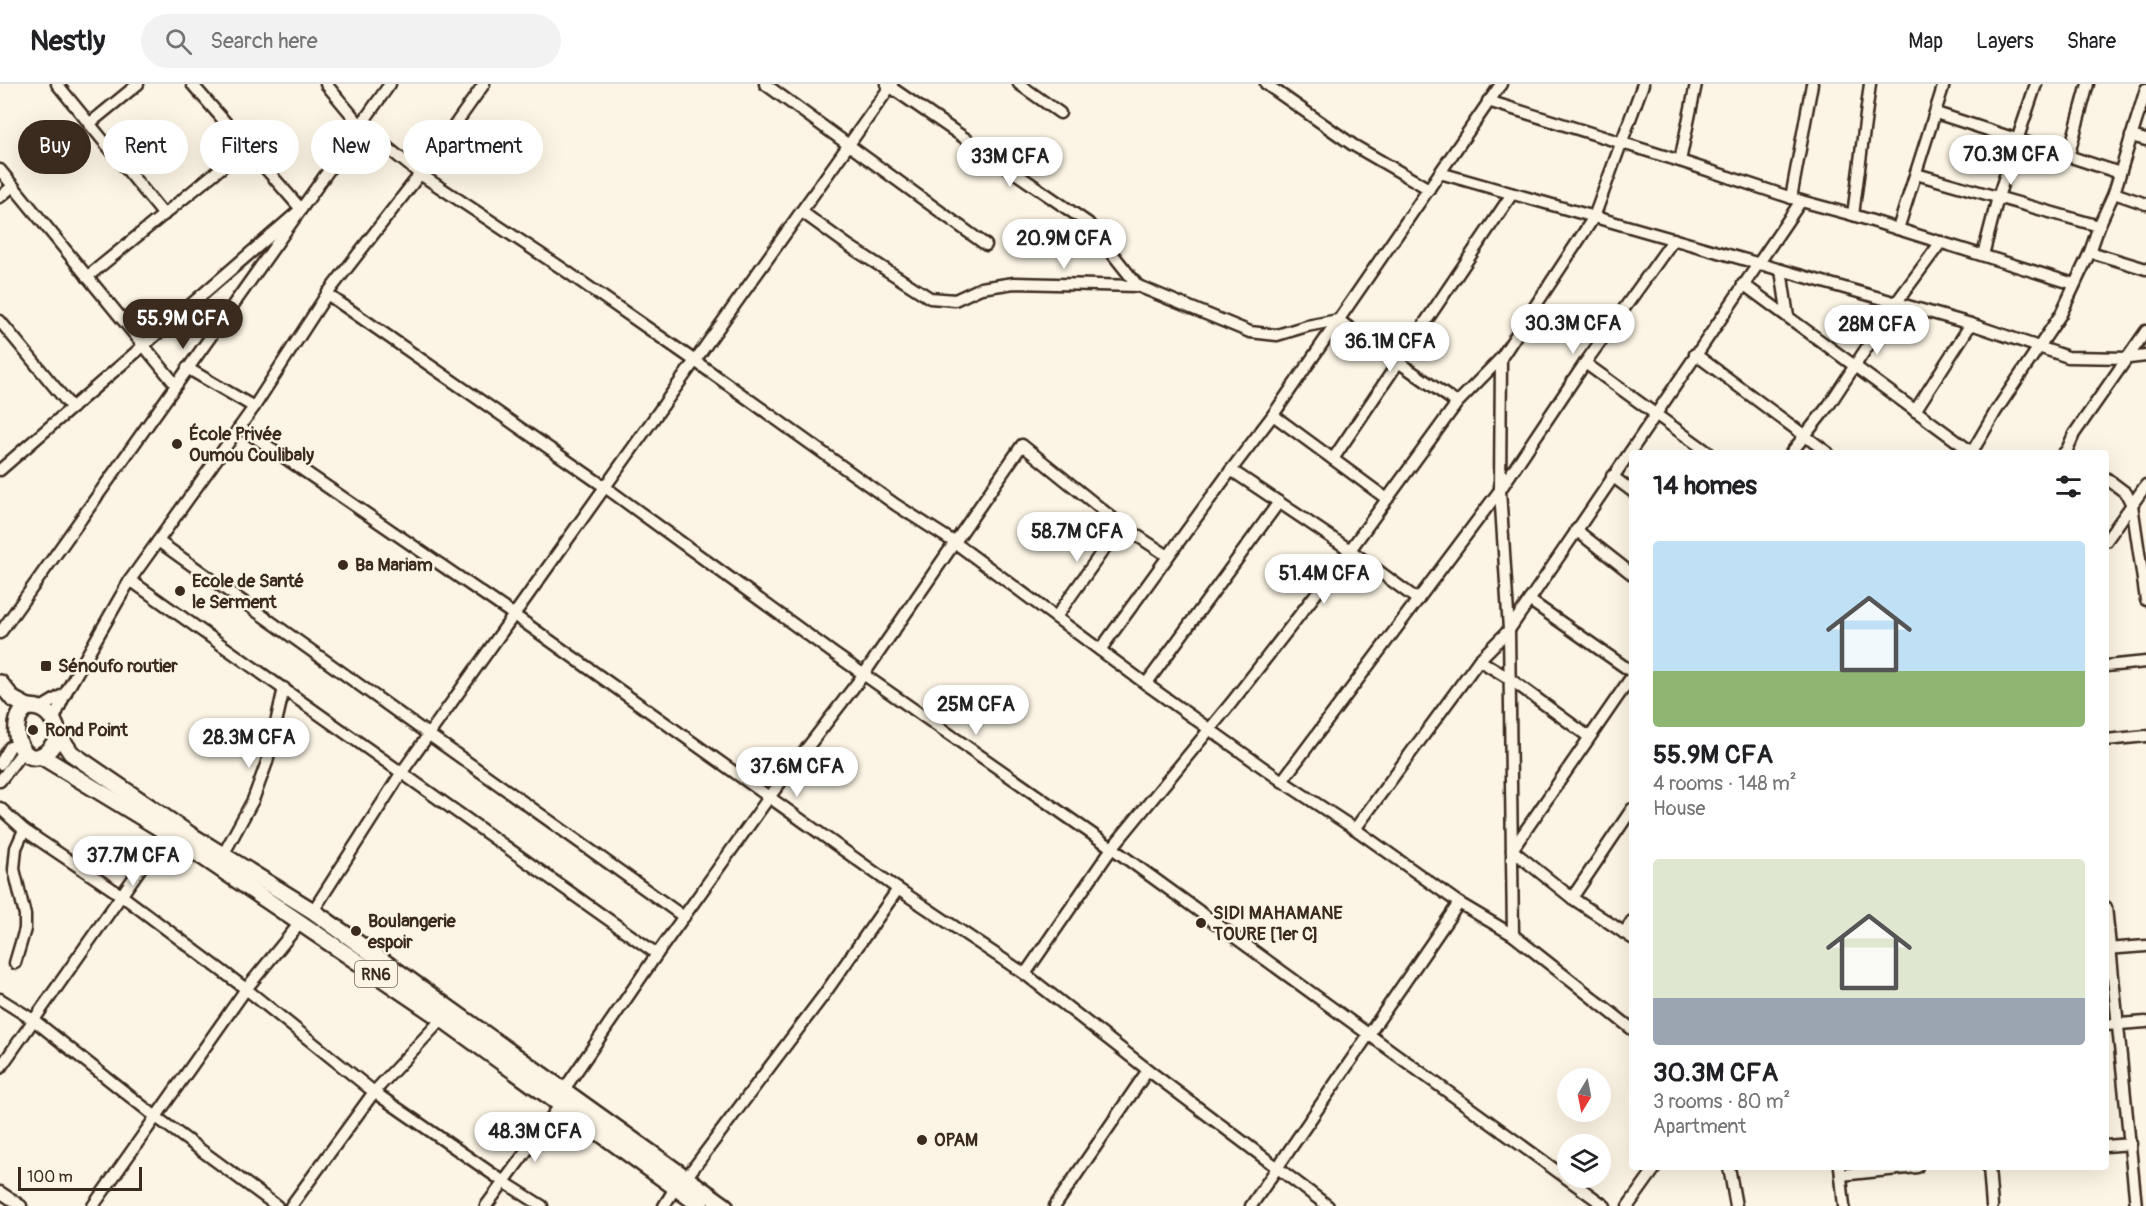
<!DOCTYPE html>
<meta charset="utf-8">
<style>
:root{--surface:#fff;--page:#f2f2f2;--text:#202124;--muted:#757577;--line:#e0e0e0;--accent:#3b2a1e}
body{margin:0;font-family:Pangolin,sans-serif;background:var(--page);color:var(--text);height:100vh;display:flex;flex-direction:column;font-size:22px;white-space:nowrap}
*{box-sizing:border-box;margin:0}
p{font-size:20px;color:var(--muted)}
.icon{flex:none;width:33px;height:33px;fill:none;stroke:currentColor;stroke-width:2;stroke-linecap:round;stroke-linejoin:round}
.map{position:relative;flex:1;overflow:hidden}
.details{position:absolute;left:1629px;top:366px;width:480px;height:720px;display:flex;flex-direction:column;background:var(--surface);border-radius:6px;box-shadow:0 6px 24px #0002}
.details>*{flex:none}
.banner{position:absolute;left:18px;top:36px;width:570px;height:54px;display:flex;gap:12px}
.needle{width:39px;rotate:190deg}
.tools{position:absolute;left:1557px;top:984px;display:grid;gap:12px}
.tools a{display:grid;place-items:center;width:54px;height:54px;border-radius:50%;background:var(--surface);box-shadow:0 6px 24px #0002;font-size:30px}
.scale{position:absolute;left:18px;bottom:15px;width:124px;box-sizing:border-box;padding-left:6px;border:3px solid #3b2a1e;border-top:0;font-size:16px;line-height:21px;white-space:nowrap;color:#3b2a1e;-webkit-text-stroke:4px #fcf5e5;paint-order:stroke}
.price{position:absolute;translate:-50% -51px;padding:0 14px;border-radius:21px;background:#fff;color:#222;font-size:20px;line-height:39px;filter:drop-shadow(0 2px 3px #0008)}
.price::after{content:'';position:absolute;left:50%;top:36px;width:18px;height:14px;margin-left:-9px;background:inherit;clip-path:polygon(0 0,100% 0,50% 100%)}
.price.on{background:var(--accent);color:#fff}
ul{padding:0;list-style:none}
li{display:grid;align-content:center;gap:12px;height:318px;padding:0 24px}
li span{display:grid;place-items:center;height:186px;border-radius:6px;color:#555}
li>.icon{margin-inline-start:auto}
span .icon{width:108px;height:108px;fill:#fffc;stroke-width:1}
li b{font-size:26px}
h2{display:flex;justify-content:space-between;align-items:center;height:72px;padding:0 24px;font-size:26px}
.tag{padding:0 21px;border-radius:27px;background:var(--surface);box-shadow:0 6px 24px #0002;font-size:21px;line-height:54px}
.tag.on{background:var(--accent);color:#fff}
header{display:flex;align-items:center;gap:36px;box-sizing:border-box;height:84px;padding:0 30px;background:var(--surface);border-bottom:2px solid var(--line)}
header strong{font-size:28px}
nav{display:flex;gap:33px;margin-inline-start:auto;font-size:21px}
.search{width:420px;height:54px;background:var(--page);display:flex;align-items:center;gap:15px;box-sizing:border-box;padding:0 21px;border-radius:33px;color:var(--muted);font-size:22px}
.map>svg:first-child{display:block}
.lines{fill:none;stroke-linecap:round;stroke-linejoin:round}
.minor-casing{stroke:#3b2a1e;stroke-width:15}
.highway-casing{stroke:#3b2a1e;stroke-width:20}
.minor{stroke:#fcf5e5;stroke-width:10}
.highway{stroke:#fcf5e5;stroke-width:15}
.poi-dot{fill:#3b2a1e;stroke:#fcf5e5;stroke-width:2}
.labels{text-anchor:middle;stroke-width:5;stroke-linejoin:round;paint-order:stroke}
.shield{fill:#fcf5e5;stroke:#75675a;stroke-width:1.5}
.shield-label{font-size:16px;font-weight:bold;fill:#3b2a1e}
.poi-label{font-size:18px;font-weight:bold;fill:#3b2a1e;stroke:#fcf5e5;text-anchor:start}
</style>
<header>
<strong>Nestly</strong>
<div class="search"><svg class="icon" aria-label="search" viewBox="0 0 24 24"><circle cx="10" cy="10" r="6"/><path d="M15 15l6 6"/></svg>Search here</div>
<nav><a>Map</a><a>Layers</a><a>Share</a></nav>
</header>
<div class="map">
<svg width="2146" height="1122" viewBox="0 0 2146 1122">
<rect width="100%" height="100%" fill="#fcf5e5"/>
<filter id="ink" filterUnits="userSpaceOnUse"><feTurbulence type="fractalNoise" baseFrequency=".0167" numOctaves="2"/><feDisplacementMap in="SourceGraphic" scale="12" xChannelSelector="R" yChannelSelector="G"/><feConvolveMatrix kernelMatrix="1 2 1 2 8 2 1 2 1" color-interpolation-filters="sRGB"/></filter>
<g filter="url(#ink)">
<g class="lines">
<g class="minor-casing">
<g id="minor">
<path d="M57,0L164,131"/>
<path d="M326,0L361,42L420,90L560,183L695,277L896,421L954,458L1146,600L1282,697L1355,745L1459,819L1513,851L1632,945"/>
<path d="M765,0L986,161"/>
<path d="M886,0L1088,139L1138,202"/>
<path d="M1019,0L1060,29"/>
<path d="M1266,0L1353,61L1429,105"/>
<path d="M1488,17L1680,77L1801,117L1853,131L2074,200"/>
<path d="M1936,29L2120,89"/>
<path d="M89,40L138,0"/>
<path d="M2131,52L2146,56"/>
<path d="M2068,73L2088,0"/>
<path d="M1680,77L1696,0"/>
<path d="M0,86L176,301"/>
<path d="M1440,89L1971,240L2068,273L2129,274L2146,272"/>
<path d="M1916,90L2099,142"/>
<path d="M2114,109L2146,120"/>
<path d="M0,113L13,102"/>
<path d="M1791,114L1812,0"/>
<path d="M802,128L849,162L930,214L955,216L981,204L1014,199L1138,202L1250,248L1277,251L1307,242L1338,236L1457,319"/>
<path d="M1853,131L1870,0"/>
<path d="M1898,145L1944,0"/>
<path d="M2090,168L2146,185"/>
<path d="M1983,171L1998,113L2036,0"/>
<path d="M1781,186L1788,233"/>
<path d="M87,193L248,62"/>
<path d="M1743,200L1973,369"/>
<path d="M327,210L605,403L833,569L1112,764L1605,1122"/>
<path d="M0,237L72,324"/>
<path d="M1695,270L1828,369"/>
<path d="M1501,274L1500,406L1509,546L1513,851"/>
<path d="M1585,279L1709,369"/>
<path d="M187,284L254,323"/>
<path d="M1915,327L1971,240"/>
<path d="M1273,331L1387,415"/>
<path d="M240,343L514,531L898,805L1025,890L1148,986L1328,1122"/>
<path d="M1972,368L1996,327L2061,230L2090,168L2099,142L2114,109L2146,5"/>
<path d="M1791,369L1829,321L1896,219L1941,158"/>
<path d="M2064,369L2067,366L2074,350L2146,247"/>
<path d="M1333,375L1512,110"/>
<path d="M0,386L301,125L192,0"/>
<path d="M1231,386L1350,466L1418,516"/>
<path d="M1612,392L1632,407"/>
<path d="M2106,394L2126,409L2132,421L2146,516"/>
<path d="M1576,446L1632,490"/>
<path d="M158,457L684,833"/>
<path d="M2106,457L2146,401"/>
<path d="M130,496L657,870"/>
<path d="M1529,516L1632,588"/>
<path d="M1056,533L1121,441"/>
<path d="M0,549L390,0"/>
<path d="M1100,566L1231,386L1273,331L1501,0"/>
<path d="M1479,576L1510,595L1589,653"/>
<path d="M2106,582L2146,578"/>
<path d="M1632,592L1512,766L1572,814L1632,854"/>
<path d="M1146,600L1279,418"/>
<path d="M41,624L66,609"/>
<path d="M54,635L66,608L130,496L254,323L327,210L420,90L484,0"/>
<path d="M2106,656L2146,652"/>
<path d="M0,680L10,663"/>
<path d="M0,697L20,671"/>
<path d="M1282,697L1500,406L1585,279L1674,155"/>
<path d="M0,724L24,746L121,811L246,905L374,1008L504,1098L542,1122"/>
<path d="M1355,745L1479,576L1509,546L1801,117"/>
<path d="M223,771L253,716L267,678L284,604"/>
<path d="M1572,814L1632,725"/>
<path d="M2106,823L2136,1122"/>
<path d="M313,827L402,688L892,0"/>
<path d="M1624,849L1632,837"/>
<path d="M2106,865L2146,862"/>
<path d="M15,879L25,845V831L14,785L16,764L24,746"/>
<path d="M1025,890L1112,764L1232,618L1350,466L1457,319L1501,274L1594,133L1643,0"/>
<path d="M0,915L35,937L156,1033L277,1122"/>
<path d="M2106,941L2146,938"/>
<path d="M0,984L166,748"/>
<path d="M2106,1062L2131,1060"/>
<path d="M1729,1083L1736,1122"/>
<path d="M1840,1083L1844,1122"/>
<path d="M1989,1083L1992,1122"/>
<path d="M1841,1091L1917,1083"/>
<path d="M686,1094L823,912L898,805"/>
<path d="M0,1108L21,1122"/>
<path d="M93,1122L246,905L300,839"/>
<path d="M291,1122L374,1008L442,935"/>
<path d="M486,1122L561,1020L563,1007L657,870L770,712L864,590L1022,361L1121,441L1168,472"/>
<path d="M664,1122L675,1104"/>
<path d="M1055,1122L1148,986"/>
<path d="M1251,1122L1459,819"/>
<path d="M1628,1122L1656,1083"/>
</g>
</g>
<g class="highway-casing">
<g id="highway">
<path d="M0,599L13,615L28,623"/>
<path d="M28,623C47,622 54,635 59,651C29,708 0,639 28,623Z"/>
<path d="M59,651L71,669L189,750L313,827L725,1122"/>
<path d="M41,672L166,748L442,935L701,1122"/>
</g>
</g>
<use href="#minor" class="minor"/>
<use href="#highway" class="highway"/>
</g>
</g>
<g class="poi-dot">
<circle cx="177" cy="360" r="6"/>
<circle cx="343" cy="481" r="6"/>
<circle cx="180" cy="507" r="6"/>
<rect x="40" y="576" width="12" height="12" rx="3"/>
<circle cx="33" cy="646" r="6"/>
<circle cx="1201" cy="839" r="6"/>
<circle cx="356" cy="847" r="6"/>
<circle cx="922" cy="1056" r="6"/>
</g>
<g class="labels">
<rect class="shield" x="355" y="877" width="42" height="26" rx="4.5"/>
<g class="shield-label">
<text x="376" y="896">RN6</text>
</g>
<g class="poi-label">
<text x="189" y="356">École Privée<tspan x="189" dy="21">Oumou Coulibaly</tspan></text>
<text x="355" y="487">Ba Mariam</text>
<text x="192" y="503">Ecole de Santé<tspan x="192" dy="21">le Serment</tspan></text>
<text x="58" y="588">Sénoufo routier</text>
<text x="45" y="652">Rond Point</text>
<text x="1213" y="835">SIDI MAHAMANE<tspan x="1213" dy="21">TOURE [1er C]</tspan></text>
<text x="368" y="843">Boulangerie<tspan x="368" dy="21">espoir</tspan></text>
<text x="934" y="1062">OPAM</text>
</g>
</g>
</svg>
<div class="tools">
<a><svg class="needle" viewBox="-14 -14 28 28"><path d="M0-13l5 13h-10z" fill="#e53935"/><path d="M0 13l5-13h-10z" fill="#757577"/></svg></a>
<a><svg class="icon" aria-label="layers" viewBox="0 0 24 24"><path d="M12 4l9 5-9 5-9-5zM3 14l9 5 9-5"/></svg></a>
</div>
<div class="scale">100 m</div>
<b class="price" style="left:2011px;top:102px">70.3M CFA</b>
<b class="price" style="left:1010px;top:104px">33M CFA</b>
<b class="price" style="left:1064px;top:186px">20.9M CFA</b>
<b class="price on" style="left:183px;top:266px">55.9M CFA</b>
<b class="price" style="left:1573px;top:271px">30.3M CFA</b>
<b class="price" style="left:1877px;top:272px">28M CFA</b>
<b class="price" style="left:1390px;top:289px">36.1M CFA</b>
<b class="price" style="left:1077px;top:479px">58.7M CFA</b>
<b class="price" style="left:1324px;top:521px">51.4M CFA</b>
<b class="price" style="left:976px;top:652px">25M CFA</b>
<b class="price" style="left:249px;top:685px">28.3M CFA</b>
<b class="price" style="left:797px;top:714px">37.6M CFA</b>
<b class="price" style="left:133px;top:803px">37.7M CFA</b>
<b class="price" style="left:535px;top:1079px">48.3M CFA</b>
<div class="banner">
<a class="tag on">Buy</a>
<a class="tag">Rent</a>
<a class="tag">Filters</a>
<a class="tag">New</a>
<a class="tag">Apartment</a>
</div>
<section class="details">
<h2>14 homes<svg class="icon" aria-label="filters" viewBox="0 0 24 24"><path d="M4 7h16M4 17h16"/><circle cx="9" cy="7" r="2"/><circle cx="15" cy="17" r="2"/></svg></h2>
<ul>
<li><span style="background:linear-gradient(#bfe0f5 70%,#8fb573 0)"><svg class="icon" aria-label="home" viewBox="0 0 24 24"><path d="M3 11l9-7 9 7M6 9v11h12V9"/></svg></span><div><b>55.9M CFA</b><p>4 rooms · 148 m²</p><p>House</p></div></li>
<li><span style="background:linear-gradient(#dfe7d0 75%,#9aa5b1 0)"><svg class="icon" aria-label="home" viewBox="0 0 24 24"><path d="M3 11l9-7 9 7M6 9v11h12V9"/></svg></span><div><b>30.3M CFA</b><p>3 rooms · 80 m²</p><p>Apartment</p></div></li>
</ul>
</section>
</div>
